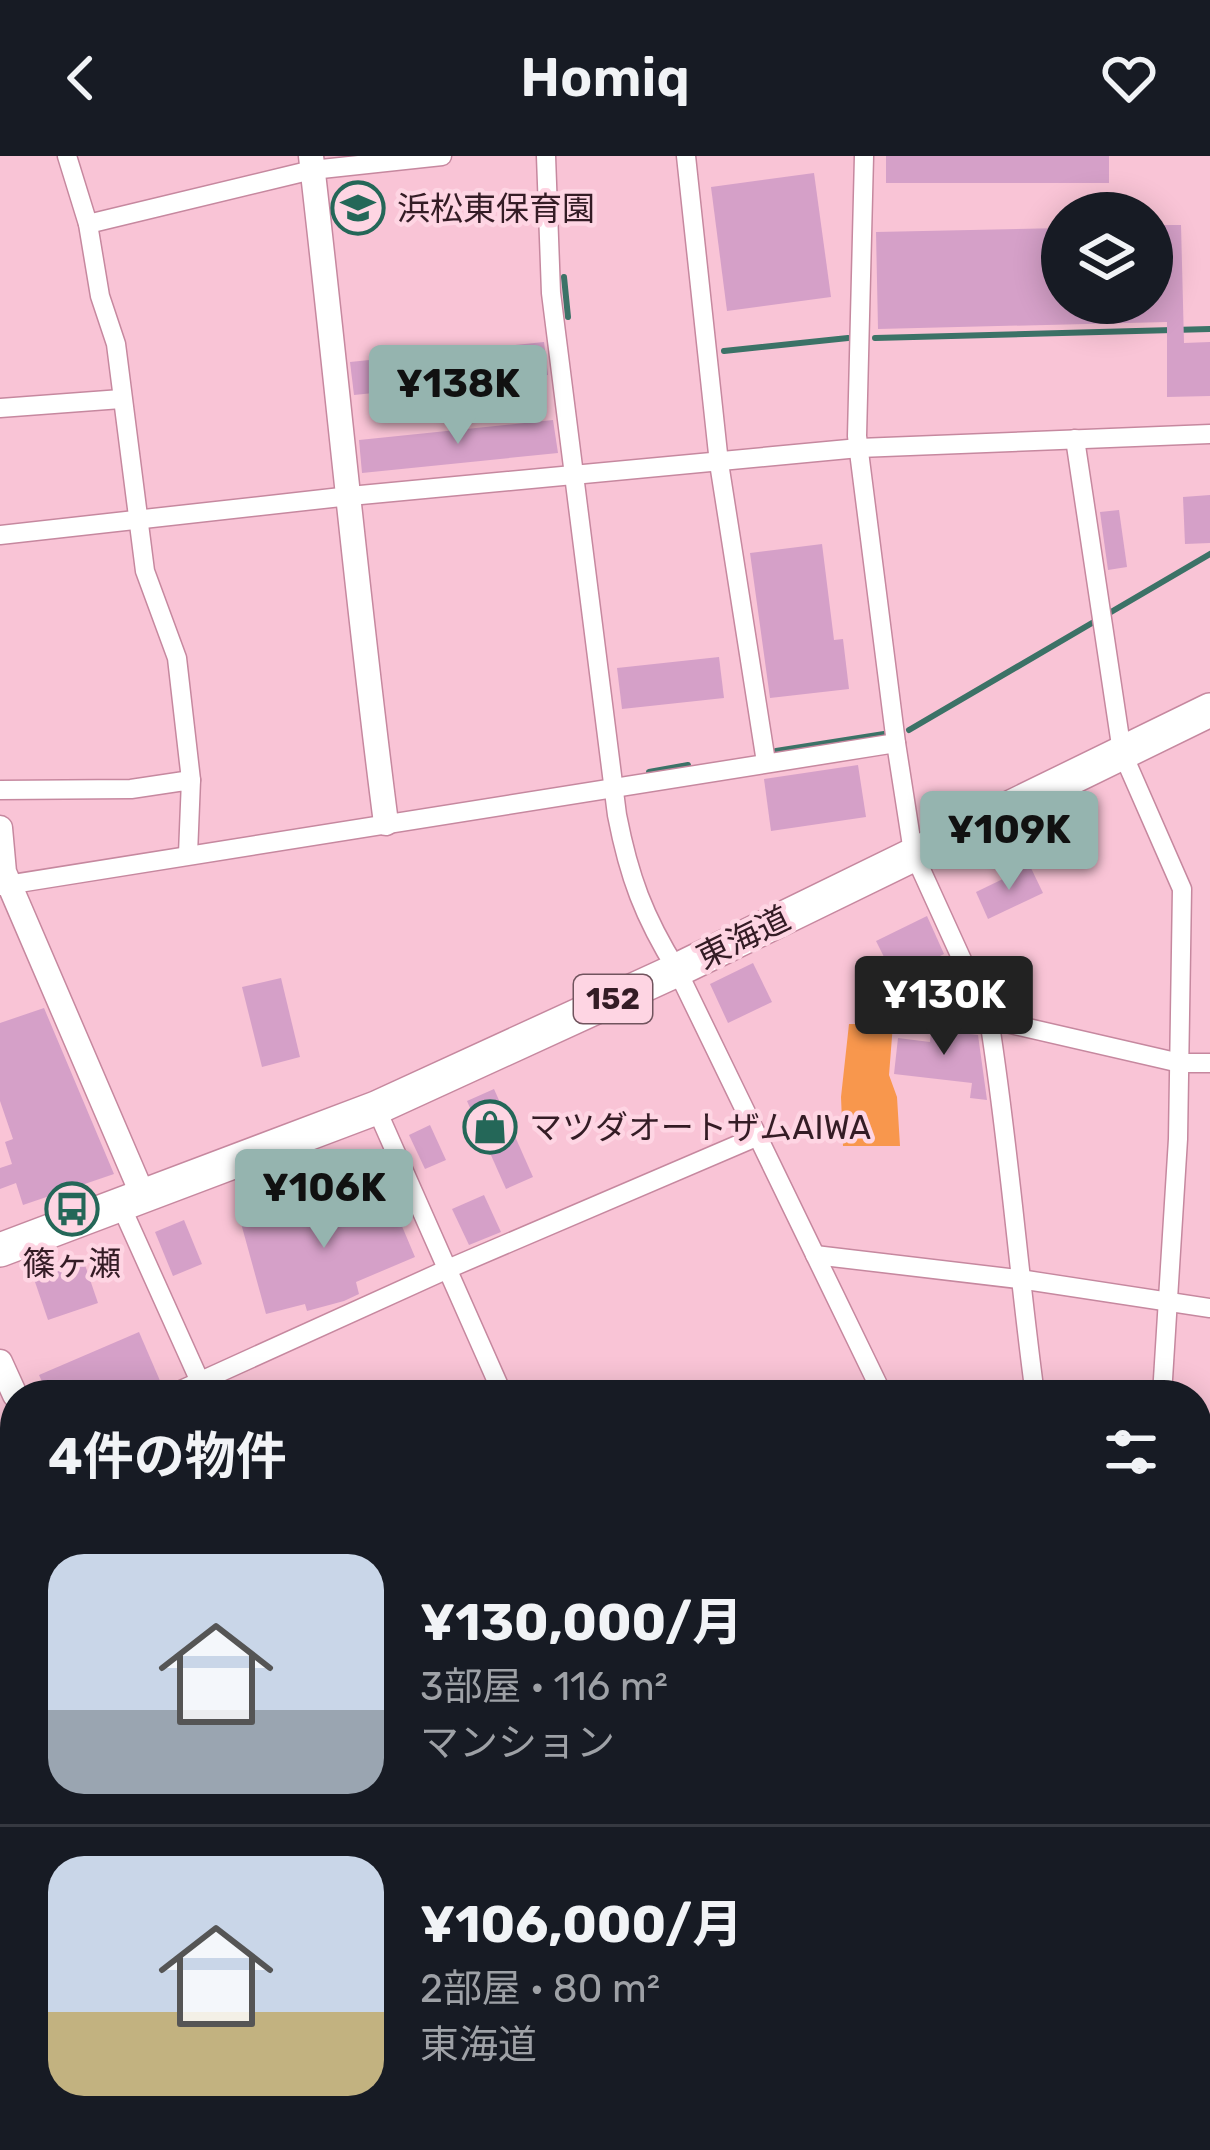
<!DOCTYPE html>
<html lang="ja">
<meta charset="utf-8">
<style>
:root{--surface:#171b24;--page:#242831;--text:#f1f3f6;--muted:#9ea1a6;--line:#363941;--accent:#95b4af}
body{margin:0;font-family:Rubik,"Noto Sans JP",sans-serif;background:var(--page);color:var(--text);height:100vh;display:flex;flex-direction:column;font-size:45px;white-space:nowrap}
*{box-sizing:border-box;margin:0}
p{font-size:39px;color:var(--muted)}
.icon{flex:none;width:66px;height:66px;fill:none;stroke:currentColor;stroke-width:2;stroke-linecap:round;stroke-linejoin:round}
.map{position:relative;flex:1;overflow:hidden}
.details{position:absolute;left:0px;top:1224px;width:1212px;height:771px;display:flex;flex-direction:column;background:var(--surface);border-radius:48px 48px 0 0;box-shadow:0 6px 30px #0003}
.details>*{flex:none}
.fabs{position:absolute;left:1041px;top:36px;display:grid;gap:24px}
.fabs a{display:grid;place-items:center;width:132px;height:132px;border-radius:50%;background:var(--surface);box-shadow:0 6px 30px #0003;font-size:60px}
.price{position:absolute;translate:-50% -102px;padding:0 27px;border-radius:12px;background:var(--accent);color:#111;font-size:39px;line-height:78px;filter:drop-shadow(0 3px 6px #0008)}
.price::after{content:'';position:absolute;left:50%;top:72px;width:36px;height:27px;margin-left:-18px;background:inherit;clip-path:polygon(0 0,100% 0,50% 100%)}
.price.current{background:#222;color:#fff}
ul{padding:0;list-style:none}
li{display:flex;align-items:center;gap:36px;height:300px;padding:0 48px}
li+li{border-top:3px solid var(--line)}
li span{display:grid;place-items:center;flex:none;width:336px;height:240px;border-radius:36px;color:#555}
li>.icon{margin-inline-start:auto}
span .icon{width:144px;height:144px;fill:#fffc;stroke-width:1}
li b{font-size:51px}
h2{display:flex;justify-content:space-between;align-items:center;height:144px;padding:0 48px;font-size:51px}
header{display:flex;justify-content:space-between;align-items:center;height:156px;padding:0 48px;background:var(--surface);font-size:54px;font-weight:600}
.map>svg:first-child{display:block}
.green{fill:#f8974d}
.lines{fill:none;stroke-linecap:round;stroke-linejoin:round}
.stream{stroke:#3c7267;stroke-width:6}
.building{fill:#d5a0c8}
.street-casing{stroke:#c6889f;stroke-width:21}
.secondary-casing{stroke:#c6889f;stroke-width:27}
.highway-casing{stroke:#c6889f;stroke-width:36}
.street{stroke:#fff;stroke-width:18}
.secondary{stroke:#fff;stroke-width:24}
.highway{stroke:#fff;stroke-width:33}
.labels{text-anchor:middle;stroke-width:9;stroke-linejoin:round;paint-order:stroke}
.shield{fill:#fed5e3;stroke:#71545e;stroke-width:3}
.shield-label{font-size:30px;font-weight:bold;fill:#341c25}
.poi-label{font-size:33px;fill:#341c25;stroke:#fed5e3;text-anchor:start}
.street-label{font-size:33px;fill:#341c25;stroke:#fed5e3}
</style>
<header><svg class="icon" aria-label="back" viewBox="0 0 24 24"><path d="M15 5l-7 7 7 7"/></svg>Homiq<svg class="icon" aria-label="heart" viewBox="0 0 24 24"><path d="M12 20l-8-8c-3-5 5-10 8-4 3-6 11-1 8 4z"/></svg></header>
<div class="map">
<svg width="1210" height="1994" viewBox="0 0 1210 1994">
<rect width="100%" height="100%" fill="#f9c4d6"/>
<path class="green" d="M849,868H893L889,919L897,941L900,990H843L841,941Z"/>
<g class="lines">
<g class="stream">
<path d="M564,121L568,161"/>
<path d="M875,182L1210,173"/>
<path d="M724,195L848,182"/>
<path d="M1111,456L1210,398"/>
<path d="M909,574L1092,467"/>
<path d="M776,595L884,578"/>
<path d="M649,616L688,609"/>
<path d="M1202,1826L1210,1842"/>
<path d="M1,1994L38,1980"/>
</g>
</g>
<g class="building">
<rect x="886" y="0" width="223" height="27"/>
<path d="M814,17L831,141L727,155L711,31Z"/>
<path d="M1152,69H1181L1184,187L1210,186V240L1167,241V166L878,173L876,76L1062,72V147H1152Z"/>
<path d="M544,186L548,219L354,239L350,206Z"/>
<path d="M553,264L558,297L362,317L359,284Z"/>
<path d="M1210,339V387L1185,388L1183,341Z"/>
<path d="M1119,354L1127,411L1108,414L1100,356Z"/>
<path d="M822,388L834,484L843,483L849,533L770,542L750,397Z"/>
<path d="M719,501L724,542L622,553L617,512Z"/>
<path d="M858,609L866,661L771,675L764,623Z"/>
<path d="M1030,710L1043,737L988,763L976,736Z"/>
<path d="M927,760L944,798L895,823L876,785Z"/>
<path d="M753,807L772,846L728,867L710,828Z"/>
<path d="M281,822L300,901L262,911L242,831Z"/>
<path d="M44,852L114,1018L23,1049L16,1027L0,1033V1012L12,1008L5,986L13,983L0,945V867Z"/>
<path d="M933,858L947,859L945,875L978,879L987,944L970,942L972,927L894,918L898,882L930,886Z"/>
<path d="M494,933L533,1021L506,1033L467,945Z"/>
<path d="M430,969L446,1004L425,1013L409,979Z"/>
<path d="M385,1030L415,1101L356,1126L359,1138L344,1145L307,1155L305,1148L266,1158L239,1060L276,1051L279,1063L345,1047Z"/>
<path d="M484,1039L501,1076L469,1089L452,1053Z"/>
<path d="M184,1064L202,1108L173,1120L155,1076Z"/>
<path d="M84,1106L98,1147L48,1164L34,1123Z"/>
<path d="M139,1176L161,1227L134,1239H48L39,1219Z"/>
<path d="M15,1471V1518L0,1522V1475Z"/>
<path d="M5,1523L15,1562V1585L0,1589V1524Z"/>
<path d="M592,1980H651L653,1994H565L563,1985Z"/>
</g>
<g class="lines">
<g class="street-casing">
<g id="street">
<path d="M67,0L88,68L100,140L116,188L145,415L177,502L191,624"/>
<path d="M546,0L551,137L617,659C629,721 644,761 677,814L883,1239"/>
<path d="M686,0L719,307L766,606"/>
<path d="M864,0L857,280L896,587L913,696L989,863L1180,907H1210"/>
<path d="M88,68L312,14L442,0"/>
<path d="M0,252L121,243"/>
<path d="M1075,283L1122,596L1182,733L1178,983L1162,1239"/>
<path d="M0,379L350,340L859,292L1210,278"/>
<path d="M0,634L131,633L191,624L188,698"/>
<path d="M0,730L896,587"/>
<path d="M989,863C1009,988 1018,1114 1035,1239"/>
<path d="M376,952L503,1239"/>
<path d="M121,1050L206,1239"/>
<path d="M815,1099L1026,1124L1210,1152"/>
<path d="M170,1239L450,1112L756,981"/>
<path d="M1197,1279L1210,1278"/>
<path d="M0,1309L15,1305"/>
<path d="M1197,1576L1210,1568"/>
<path d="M1197,1614L1210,1644"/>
<path d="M0,1738L15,1733"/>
<path d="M1197,1794L1210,1817"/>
<path d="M1197,1839L1210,1865"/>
<path d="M150,1980L156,1994"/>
<path d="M544,1980L552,1994"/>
<path d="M204,1994L253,1980"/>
</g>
</g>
<g class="secondary-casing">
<g id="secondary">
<path d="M311,0C337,222 357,445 386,667"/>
<path d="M0,672L4,716L144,1042"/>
<path d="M0,1206L15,1239"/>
<path d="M1197,1794L1210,1782"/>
<path d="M336,1980L340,1994"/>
<path d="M1003,1994L1020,1980"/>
</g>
</g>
<g class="highway-casing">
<path id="highway" d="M0,1094L376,952L677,814L1210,554"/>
</g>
<use href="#street" class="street"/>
<use href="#secondary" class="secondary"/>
<use href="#highway" class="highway"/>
</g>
<defs>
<g id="school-ring" transform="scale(2.7)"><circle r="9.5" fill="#fed5e3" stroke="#246758" stroke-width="1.5"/><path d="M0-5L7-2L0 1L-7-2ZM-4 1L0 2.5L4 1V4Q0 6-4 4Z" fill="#246758"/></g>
<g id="shop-ring" transform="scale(2.7)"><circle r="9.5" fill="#fed5e3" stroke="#246758" stroke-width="1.5"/><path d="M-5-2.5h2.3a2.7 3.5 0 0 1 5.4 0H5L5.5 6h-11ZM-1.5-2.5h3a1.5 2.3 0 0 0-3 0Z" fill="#246758"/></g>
<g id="bus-ring" transform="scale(2.7)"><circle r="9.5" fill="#fed5e3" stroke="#246758" stroke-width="1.5"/><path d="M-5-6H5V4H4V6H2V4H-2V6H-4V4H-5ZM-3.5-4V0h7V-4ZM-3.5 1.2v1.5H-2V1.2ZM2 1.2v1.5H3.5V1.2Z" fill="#246758"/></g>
</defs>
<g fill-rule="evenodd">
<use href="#school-ring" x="358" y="52"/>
<use href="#shop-ring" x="490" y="971"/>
<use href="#bus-ring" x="72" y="1053"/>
</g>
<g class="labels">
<rect class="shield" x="574" y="819" width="78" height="48" rx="9"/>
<g class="shield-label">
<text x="613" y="853">152</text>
</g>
<g class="poi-label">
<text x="397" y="64">浜松東保育園</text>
<text x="529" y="983">マツダオートザムAIWA</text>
<text x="72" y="1119" text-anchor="middle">篠ヶ瀬</text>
</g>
<g class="street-label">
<text transform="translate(743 781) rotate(-26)" y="12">東海道</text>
</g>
</g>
</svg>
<div class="fabs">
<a><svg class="icon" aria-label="layers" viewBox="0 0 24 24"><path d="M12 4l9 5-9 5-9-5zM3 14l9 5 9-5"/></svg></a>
</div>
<b class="price" style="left:458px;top:291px">¥138K</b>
<b class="price" style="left:1009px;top:737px">¥109K</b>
<b class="price current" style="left:944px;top:902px">¥130K</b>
<b class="price" style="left:324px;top:1095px">¥106K</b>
<section class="details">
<h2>4件の物件<svg class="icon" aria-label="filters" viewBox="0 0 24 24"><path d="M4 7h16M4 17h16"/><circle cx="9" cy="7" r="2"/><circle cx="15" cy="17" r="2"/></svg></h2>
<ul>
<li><span style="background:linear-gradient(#c9d6e8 65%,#9aa5b1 0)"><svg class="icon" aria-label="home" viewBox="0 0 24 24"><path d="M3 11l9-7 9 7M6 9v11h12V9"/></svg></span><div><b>¥130,000/月</b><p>3部屋 · 116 m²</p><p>マンション</p></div></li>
<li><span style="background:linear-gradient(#c9d6e8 65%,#c2b280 0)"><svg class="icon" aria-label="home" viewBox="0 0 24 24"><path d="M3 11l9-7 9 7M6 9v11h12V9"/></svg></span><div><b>¥106,000/月</b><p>2部屋 · 80 m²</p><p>東海道</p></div></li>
</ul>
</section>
</div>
